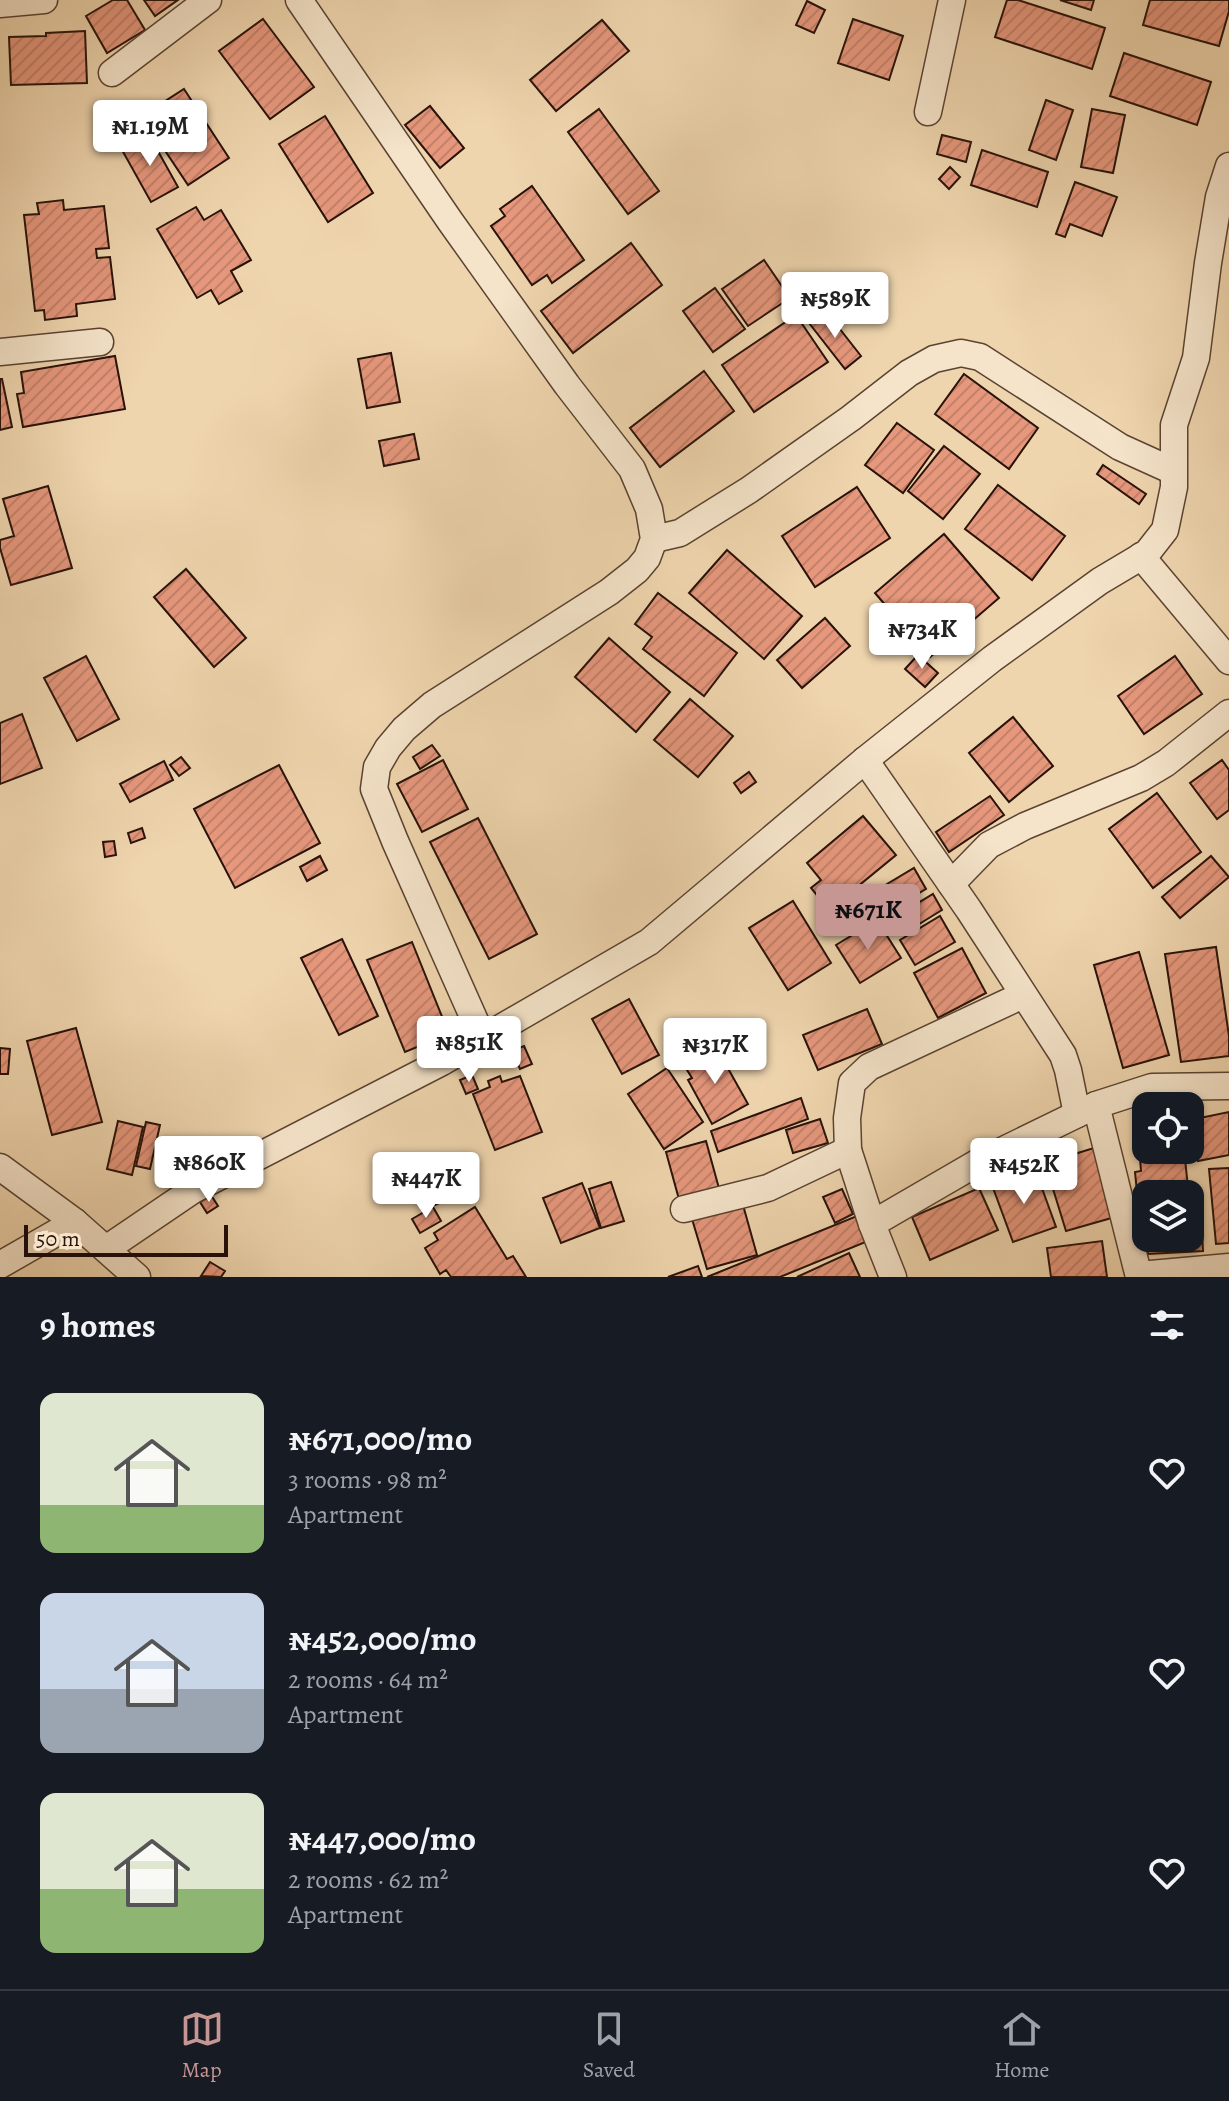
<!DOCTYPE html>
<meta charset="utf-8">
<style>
:root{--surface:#171b24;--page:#242831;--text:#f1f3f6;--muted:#9ea1a6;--line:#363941;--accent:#c59692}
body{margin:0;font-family:Alegreya,serif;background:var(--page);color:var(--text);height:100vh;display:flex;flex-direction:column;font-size:30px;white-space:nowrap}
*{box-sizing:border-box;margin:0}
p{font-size:26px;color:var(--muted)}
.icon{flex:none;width:44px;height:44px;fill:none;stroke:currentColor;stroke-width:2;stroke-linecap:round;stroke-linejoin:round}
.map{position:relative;height:1277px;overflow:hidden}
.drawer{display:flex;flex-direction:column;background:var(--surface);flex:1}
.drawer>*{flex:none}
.buttons{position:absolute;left:1132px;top:1092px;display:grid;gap:16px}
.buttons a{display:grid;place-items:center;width:72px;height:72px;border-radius:16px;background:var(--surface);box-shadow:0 2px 6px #0004;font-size:40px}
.scale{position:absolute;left:24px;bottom:20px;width:204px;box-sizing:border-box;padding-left:8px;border:4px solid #281209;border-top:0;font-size:22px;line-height:28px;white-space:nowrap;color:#281209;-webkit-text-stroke:6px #f5e4ca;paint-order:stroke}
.price{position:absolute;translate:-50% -68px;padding:0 18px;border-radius:8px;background:#fff;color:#222;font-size:26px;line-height:52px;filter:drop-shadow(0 2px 4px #0008)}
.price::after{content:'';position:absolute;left:50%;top:48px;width:24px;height:18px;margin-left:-12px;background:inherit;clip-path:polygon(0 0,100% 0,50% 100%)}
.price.on{background:var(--accent);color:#111}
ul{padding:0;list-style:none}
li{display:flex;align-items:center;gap:24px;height:200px;padding:0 40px}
li span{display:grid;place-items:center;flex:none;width:224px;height:160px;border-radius:16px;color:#555}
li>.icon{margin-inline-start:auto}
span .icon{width:96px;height:96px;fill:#fffc;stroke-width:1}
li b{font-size:34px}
h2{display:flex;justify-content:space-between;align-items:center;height:96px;padding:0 40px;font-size:34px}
.tab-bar{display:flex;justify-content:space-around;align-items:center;height:112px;border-top:2px solid var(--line);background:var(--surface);font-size:22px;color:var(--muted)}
.tab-bar a{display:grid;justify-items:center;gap:4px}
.tab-bar .on{color:var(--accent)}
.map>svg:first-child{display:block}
.building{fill:url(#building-hatch);stroke:#281209;stroke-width:2}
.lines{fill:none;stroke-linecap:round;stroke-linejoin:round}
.minor-casing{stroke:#5a4332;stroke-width:29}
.minor{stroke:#f5e4ca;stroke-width:26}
</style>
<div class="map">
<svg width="1229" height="1277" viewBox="0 0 1229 1277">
<defs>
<pattern id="building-hatch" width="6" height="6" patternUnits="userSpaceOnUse" patternTransform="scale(2)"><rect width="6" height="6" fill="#e6977c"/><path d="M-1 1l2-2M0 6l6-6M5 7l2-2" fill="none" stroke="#c5816a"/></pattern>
</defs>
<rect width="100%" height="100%" fill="#efd5ae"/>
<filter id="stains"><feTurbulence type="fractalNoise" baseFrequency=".0025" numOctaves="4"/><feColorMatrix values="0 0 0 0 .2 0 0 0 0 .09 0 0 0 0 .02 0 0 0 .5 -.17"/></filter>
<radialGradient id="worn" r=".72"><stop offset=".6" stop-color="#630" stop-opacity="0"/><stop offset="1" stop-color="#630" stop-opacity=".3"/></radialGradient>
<g class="building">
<path d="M113,0H127L145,30L107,53L86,16Z"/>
<path d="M144,0H178L155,16Z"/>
<path d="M1007,0H1018L1105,28L1092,69L995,37Z"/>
<path d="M1060,0H1094L1091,10Z"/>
<path d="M1150,0H1229V11L1219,46L1143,25Z"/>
<path d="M807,1L825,10L814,33L796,25Z"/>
<path d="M263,19L314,87L270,119L219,51Z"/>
<path d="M853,19L903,36L889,80L838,63Z"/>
<path d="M602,20L629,51L556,111L530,80Z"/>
<path d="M85,31L87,83L11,85L9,37L46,36V33Z"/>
<path d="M1124,53L1211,82L1197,125L1110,96Z"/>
<path d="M184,89L229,158L188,185L142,116Z"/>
<path d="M1046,100L1073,110L1056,160L1029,150Z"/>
<path d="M430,106L464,148L440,168L405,125Z"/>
<path d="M599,109L659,191L628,214L568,132Z"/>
<path d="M1092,109L1125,115L1113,173L1081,167Z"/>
<path d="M325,116L373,193L328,222L279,144Z"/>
<path d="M149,135L178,187L151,202L122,150Z"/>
<path d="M942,135L971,142L966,162L937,154Z"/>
<path d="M982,150L1048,172L1037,207L971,185Z"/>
<path d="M950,167L960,177L949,189L939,179Z"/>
<path d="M1075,182L1117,197L1102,236L1070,224L1065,237L1056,234Z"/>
<path d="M532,186L584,260L552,283L547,275L532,285L491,226L505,216L500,209Z"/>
<path d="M63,200L64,210L104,206L109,248L96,249L97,258L110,257L115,299L76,304L77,316L45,320L44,310L35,311L24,215L39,214L37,203Z"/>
<path d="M196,207L204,220L221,210L251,260L231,271L242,291L219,304L211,290L197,298L157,229Z"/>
<path d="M631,243L662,285L573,353L541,311Z"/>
<path d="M764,260L790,298L748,326L722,289Z"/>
<path d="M715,288L745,329L713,352L683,311Z"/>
<path d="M825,310L861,356L845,369L809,323Z"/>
<path d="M796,315L828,362L754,412L722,365Z"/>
<path d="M391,353L400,402L367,408L358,359Z"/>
<path d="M115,356L125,409L23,427L17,394L24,393L21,372Z"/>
<path d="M704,371L734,411L660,467L630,428Z"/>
<path d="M964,374L1038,428L1009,469L935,414Z"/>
<path d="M0,379H2L12,427L0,430Z"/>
<path d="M897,423L934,450L903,493L865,465Z"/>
<path d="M414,434L419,459L384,466L379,441Z"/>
<path d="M944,446L980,474L943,519L908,491Z"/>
<path d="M1103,465L1146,494L1139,504L1097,474Z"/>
<path d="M998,485L1065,536L1032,580L965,529Z"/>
<path d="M48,486L72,568L11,585L0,548V540L14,536L3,499Z"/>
<path d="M857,487L890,538L815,587L782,536Z"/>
<path d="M944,534L999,598L930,657L875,593Z"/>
<path d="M727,550L802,616L764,659L689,593Z"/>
<path d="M186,569L246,638L214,667L154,597Z"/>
<path d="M658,593L737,653L704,696L643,649L652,637L635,624Z"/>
<path d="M825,618L850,646L802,688L777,660Z"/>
<path d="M609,638L670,692L636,732L575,677Z"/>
<path d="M918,655L938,673L925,687L905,669Z"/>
<path d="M86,656L119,719L77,741L44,678Z"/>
<path d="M1175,656L1202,694L1144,734L1118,696Z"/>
<path d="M690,699L733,736L698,777L654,740Z"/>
<path d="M22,714L42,768L0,784V723Z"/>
<path d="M1013,717L1053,766L1009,802L969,753Z"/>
<path d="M432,745L440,756L420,769L413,757Z"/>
<path d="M181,757L190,768L179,776L170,765Z"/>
<path d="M443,760L468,809L422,832L397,784Z"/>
<path d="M1222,760L1229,770V810L1217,819L1190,783Z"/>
<path d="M164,761L173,780L130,802L120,784Z"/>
<path d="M279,765L320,843L235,888L194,809Z"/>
<path d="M749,772L756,782L741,793L734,783Z"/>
<path d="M1157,793L1201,852L1153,888L1109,829Z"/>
<path d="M990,796L1004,815L949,852L936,832Z"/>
<path d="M863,816L896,855L829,910L811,888L821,880L807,863Z"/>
<path d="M478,818L537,934L489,959L430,842Z"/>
<path d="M142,828L145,838L131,843L128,833Z"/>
<path d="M114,841L116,855L105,857L103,842Z"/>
<path d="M320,856L327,870L307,881L300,867Z"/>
<path d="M1211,856L1229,877L1180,918L1162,897Z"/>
<path d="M914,868L926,889L884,914L872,893Z"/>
<path d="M933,894L942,910L903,934L893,918Z"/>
<path d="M793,901L831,963L788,990L749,928Z"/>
<path d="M940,916L955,942L915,965L900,940Z"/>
<path d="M877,920L901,958L860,983L836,945Z"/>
<path d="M342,939L378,1016L339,1035L301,958Z"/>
<path d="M412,942L449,1034L405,1052L367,960Z"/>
<path d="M1216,947L1229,1036V1056L1181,1062L1165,954Z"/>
<path d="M962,948L986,993L938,1018L914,973Z"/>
<path d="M1139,952L1169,1055L1123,1068L1094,965Z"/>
<path d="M629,999L659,1055L622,1074L592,1019Z"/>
<path d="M867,1009L882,1044L818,1070L803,1035Z"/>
<path d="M76,1028L102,1122L52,1135L27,1041Z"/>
<path d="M524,1046L532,1064L520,1069L512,1051Z"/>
<path d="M716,1047L748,1104L712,1124L688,1080L692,1078L684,1065Z"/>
<path d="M0,1048L10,1049L8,1074H0Z"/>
<path d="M667,1068L703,1122L664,1149L628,1094Z"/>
<path d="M472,1075L478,1089L466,1094L460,1080Z"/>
<path d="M500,1076L502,1082L520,1076L542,1132L495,1150L473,1094L490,1087L488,1081Z"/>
<path d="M801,1098L808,1119L718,1152L711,1131Z"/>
<path d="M1229,1112V1155L1198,1161L1190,1120Z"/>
<path d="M820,1119L828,1143L793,1153L786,1130Z"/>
<path d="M118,1121L143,1127L132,1175L107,1169Z"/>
<path d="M146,1122L160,1125L150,1169L136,1166Z"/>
<path d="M1138,1132H1146V1150H1184L1188,1187L1137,1192L1135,1172L1141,1171Z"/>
<path d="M706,1141L720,1192L680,1203L666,1152Z"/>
<path d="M1094,1148L1115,1217L1066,1231L1045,1163Z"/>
<path d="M448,1159L464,1192L426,1209L410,1177Z"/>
<path d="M1229,1168V1243L1216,1244L1209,1169Z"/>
<path d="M1035,1169L1056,1227L1013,1242L992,1185Z"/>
<path d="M611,1182L624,1221L601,1228L589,1189Z"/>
<path d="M582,1183L600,1228L561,1243L543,1198Z"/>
<path d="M979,1188L998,1230L930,1260L912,1217Z"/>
<path d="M842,1189L853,1214L835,1223L823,1197Z"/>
<path d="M211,1195L218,1206L207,1213L200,1202Z"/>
<path d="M743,1205L757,1255L707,1269L692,1219Z"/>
<path d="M1190,1205H1201L1203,1251L1148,1254L1147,1238H1190Z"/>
<path d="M433,1207L441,1221L420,1233L412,1219Z"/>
<path d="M475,1207L507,1259L513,1256L526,1277H451L446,1270L440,1274L425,1248L438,1240L434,1233Z"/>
<path d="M857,1216L868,1241L780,1277H707Z"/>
<path d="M1102,1241L1107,1277H1051L1047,1248Z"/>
<path d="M849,1253L860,1277H797Z"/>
<path d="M210,1262L225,1271L221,1277L201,1276Z"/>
<path d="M698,1266L702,1277H668Z"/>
</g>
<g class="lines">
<g class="minor-casing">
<g id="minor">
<path d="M299,0L450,221L567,385L632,469L649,509L654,539L647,558L637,570L609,592L432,705L404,729L388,748L377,767L374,789L395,841L483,1039"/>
<path d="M0,4L44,0"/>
<path d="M112,73L208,0"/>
<path d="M928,112L952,0"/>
<path d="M0,352L100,342"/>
<path d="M654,539L680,533L749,490L851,418L909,373L934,359L961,353L980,357L1120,447L1173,471"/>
<path d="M1141,556L1229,661"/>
<path d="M865,760L969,910L1063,1055L1068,1070L1077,1114"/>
<path d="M951,884L989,845L1025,826L1141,778L1166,763L1229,713"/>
<path d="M1096,1105L1139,1277"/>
<path d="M0,1167L75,1222L137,1277"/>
<path d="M684,1209L768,1188L848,1150"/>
<path d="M872,1224L977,1163L1096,1105L1152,1087L1229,1086"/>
<path d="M106,1249L193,1190L442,1062L649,942L865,760L992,659L1100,581L1147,553L1165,530L1174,487V425L1196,358L1208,263L1219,197L1229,166"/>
<path d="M0,1265L75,1222"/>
<path d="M1139,1275L1229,1267"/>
<path d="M893,1277L872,1224L848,1150L847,1118L852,1083L869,1067L1023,995"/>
</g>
</g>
<use href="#minor" class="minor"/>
</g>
<rect width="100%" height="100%" filter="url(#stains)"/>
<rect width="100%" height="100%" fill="url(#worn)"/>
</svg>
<div class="buttons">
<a><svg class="icon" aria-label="locate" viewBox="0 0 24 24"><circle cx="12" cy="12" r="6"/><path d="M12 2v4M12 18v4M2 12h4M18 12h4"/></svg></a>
<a><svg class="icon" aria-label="layers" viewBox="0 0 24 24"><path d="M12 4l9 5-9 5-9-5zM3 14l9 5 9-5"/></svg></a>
</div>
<div class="scale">50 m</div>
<b class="price" style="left:150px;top:168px">₦1.19M</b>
<b class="price" style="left:835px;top:340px">₦589K</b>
<b class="price" style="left:922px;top:671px">₦734K</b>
<b class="price on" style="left:868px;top:952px">₦671K</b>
<b class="price" style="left:469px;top:1084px">₦851K</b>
<b class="price" style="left:715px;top:1086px">₦317K</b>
<b class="price" style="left:209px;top:1204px">₦860K</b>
<b class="price" style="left:1024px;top:1206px">₦452K</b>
<b class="price" style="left:426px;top:1220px">₦447K</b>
</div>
<section class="drawer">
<h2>9 homes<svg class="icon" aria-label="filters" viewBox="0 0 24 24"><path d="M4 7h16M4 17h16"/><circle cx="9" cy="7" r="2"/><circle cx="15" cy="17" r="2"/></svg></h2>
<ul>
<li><span style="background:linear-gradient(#dfe7d0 70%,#8fb573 0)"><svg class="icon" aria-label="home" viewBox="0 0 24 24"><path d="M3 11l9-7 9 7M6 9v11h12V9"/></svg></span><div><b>₦671,000/mo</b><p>3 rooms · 98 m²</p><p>Apartment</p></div><svg class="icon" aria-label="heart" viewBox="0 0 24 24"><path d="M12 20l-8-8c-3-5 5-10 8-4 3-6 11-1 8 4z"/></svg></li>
<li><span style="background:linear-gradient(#c9d6e8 60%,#9aa5b1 0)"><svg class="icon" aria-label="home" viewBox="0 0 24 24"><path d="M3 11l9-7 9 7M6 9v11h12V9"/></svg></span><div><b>₦452,000/mo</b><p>2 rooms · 64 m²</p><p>Apartment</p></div><svg class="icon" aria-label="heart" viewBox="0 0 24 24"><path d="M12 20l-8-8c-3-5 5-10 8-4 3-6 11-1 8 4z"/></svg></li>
<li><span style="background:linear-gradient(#dfe7d0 60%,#8fb573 0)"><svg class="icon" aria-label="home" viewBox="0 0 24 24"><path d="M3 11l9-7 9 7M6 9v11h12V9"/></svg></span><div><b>₦447,000/mo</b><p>2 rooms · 62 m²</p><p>Apartment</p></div><svg class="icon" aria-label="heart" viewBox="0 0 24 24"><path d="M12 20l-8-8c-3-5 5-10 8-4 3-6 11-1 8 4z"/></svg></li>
</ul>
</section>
<nav class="tab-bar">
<a class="on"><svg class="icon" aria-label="map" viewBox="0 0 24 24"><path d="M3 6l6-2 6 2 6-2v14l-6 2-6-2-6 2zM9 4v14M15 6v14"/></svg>Map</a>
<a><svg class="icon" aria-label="saved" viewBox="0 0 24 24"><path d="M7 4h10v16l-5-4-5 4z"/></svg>Saved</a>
<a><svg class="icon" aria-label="home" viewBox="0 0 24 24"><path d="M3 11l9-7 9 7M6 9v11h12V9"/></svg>Home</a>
</nav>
